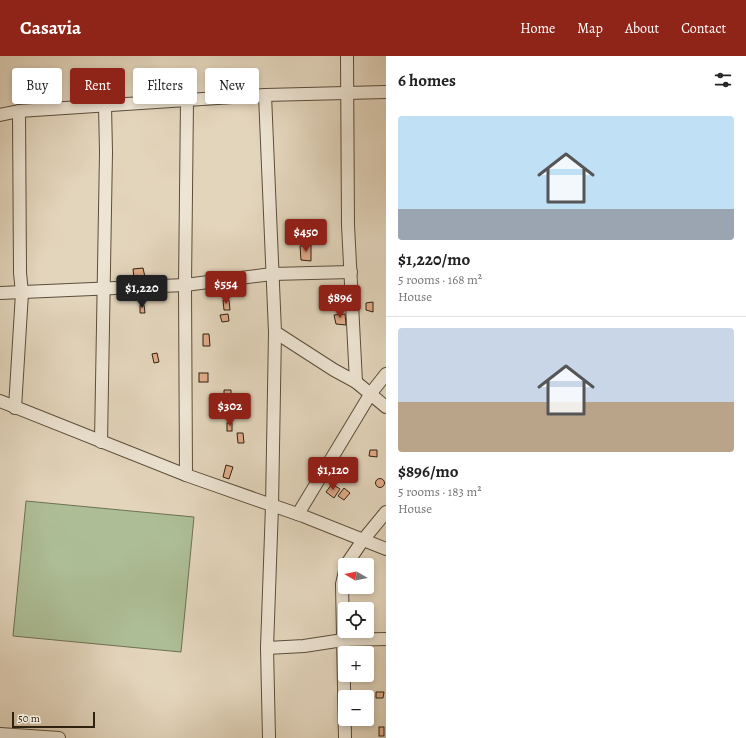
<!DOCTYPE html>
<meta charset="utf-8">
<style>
:root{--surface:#fff;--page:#f2f2f2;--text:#222;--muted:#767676;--line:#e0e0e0;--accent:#8f2418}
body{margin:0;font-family:Alegreya,serif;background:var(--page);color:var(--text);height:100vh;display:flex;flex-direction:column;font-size:15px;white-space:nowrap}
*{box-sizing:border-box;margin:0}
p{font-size:13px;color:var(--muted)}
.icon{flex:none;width:22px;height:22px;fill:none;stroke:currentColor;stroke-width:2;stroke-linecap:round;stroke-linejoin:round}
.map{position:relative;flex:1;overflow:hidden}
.drawer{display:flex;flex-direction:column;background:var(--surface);width:360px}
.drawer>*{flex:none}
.guide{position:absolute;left:12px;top:12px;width:314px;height:36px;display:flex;gap:8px}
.needle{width:26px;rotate:279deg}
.tools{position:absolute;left:338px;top:502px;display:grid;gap:8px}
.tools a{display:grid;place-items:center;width:36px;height:36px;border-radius:4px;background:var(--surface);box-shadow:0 2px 6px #0003;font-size:20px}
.scale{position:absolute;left:12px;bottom:10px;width:83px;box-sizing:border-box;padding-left:4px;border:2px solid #2e2110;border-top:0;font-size:11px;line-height:14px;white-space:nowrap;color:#2e2110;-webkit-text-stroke:3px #ede4d3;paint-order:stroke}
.price{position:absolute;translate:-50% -34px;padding:0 9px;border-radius:4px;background:var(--accent);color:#fff;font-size:13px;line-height:26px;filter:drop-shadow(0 1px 2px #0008)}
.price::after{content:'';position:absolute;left:50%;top:24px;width:12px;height:9px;margin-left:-6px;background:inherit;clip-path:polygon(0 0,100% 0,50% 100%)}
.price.selected{background:#222;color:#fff}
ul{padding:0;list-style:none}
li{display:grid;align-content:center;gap:8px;height:212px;padding:0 12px}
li+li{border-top:1px solid var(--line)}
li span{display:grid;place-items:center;height:124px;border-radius:4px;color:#555}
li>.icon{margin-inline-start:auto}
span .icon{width:72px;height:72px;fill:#fffc;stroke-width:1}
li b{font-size:17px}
h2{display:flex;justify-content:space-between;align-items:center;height:48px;padding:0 12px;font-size:17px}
.pill{padding:0 14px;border-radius:4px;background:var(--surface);box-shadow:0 2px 6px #0003;font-size:14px;line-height:36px}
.pill.selected{background:var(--accent);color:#fff}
header{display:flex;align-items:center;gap:24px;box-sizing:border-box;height:56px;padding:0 20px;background:var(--accent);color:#fff}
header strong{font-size:19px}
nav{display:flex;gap:22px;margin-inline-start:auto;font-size:14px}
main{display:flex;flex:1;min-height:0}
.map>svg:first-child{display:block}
.green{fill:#adbe96;stroke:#6e7053}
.building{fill:#e2ac89;stroke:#2e2110}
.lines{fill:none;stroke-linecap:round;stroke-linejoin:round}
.minor-casing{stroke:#5b4e3b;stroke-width:14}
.minor{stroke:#ede4d3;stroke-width:12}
</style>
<header>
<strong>Casavia</strong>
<nav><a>Home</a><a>Map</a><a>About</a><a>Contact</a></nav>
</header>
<main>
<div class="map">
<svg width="386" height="682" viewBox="0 0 386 682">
<rect width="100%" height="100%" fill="#e3d5bc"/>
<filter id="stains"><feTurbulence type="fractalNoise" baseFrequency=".005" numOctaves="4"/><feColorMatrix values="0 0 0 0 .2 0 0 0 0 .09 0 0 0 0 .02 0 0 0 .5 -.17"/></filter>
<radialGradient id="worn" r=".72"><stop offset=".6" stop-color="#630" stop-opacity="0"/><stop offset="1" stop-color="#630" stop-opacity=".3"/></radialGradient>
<path class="green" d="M26,445L194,461L181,596L13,580Z"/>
<g class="building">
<path d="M311,189V205L301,204L300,190Z"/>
<path d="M143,212L145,221L134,222L133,213Z"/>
<path d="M223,244H229L230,254H224Z"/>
<path d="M373,246V256L366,254V247Z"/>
<path d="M140,249H144L145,257H140Z"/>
<path d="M228,258L229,265L222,266L220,259Z"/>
<path d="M345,258L346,269L336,268L334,259Z"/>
<path d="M203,278H209L210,290H203Z"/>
<path d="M157,297L159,306L154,307L152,298Z"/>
<rect x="199" y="317" width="9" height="9"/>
<path d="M224,334H231V341L224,340Z"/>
<path d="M232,343H239V351L232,350Z"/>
<rect x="227" y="367" width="5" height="8"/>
<path d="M237,377H243L244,387H238Z"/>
<path d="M370,394H377V401L369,400Z"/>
<path d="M226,409L233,411L229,423L223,421Z"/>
<circle cx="380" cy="427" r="4.5"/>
<path d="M332,428L340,433L334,442L326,436Z"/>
<path d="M344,432L350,437L344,444L338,440Z"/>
<path d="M376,636H384L383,642H376Z"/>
<rect x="379" y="671" width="5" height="9"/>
</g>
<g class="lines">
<g class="minor-casing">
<g id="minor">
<path d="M347,0L348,169L356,326"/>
<path d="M265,39L275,276L334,314L356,326L386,351"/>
<path d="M0,59L19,55L265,39L386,36"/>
<path d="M0,237L185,229L272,218L351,216"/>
<path d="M0,345L186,419L303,460L386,493"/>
<path d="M15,352L22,237L20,217L19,55"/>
<path d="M101,386L106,96L105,50"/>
<path d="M186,419L185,229L187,44"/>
<path d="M298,458L371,337L386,318"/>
<path d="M346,509L363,484L386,456"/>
<path d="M345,515L342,528L345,682"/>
<path d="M267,592L304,590L343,584L386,583"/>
<path d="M0,678L59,682"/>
<path d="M269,682L267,592L272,450L275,276"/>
</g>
</g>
<use href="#minor" class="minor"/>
</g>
<rect width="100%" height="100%" filter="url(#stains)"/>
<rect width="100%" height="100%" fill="url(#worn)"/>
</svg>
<div class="tools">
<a><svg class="needle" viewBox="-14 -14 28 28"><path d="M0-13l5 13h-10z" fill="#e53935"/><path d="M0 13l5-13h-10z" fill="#767676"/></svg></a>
<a><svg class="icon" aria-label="locate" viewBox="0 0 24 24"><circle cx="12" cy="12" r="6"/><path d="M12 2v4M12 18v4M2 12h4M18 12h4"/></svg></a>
<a>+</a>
<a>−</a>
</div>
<div class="scale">50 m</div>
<b class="price" style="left:306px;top:197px">$450</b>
<b class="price" style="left:226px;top:249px">$554</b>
<b class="price selected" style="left:142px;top:253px">$1,220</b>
<b class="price" style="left:340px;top:263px">$896</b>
<b class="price" style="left:230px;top:371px">$302</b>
<b class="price" style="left:333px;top:435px">$1,120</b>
<div class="guide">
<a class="pill">Buy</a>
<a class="pill selected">Rent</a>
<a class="pill">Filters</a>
<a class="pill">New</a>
</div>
</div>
<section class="drawer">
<h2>6 homes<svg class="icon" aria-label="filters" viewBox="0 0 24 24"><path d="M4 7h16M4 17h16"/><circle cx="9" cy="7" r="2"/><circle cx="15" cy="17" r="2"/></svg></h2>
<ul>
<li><span style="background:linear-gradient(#bfe0f5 75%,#9aa5b1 0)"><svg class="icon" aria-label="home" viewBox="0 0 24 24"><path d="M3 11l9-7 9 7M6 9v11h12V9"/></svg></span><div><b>$1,220/mo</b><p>5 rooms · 168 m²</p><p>House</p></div></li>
<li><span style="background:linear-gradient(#c9d6e8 60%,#b9a48a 0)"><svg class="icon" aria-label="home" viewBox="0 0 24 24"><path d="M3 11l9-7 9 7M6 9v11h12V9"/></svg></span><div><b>$896/mo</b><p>5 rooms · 183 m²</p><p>House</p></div></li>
</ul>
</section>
</main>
